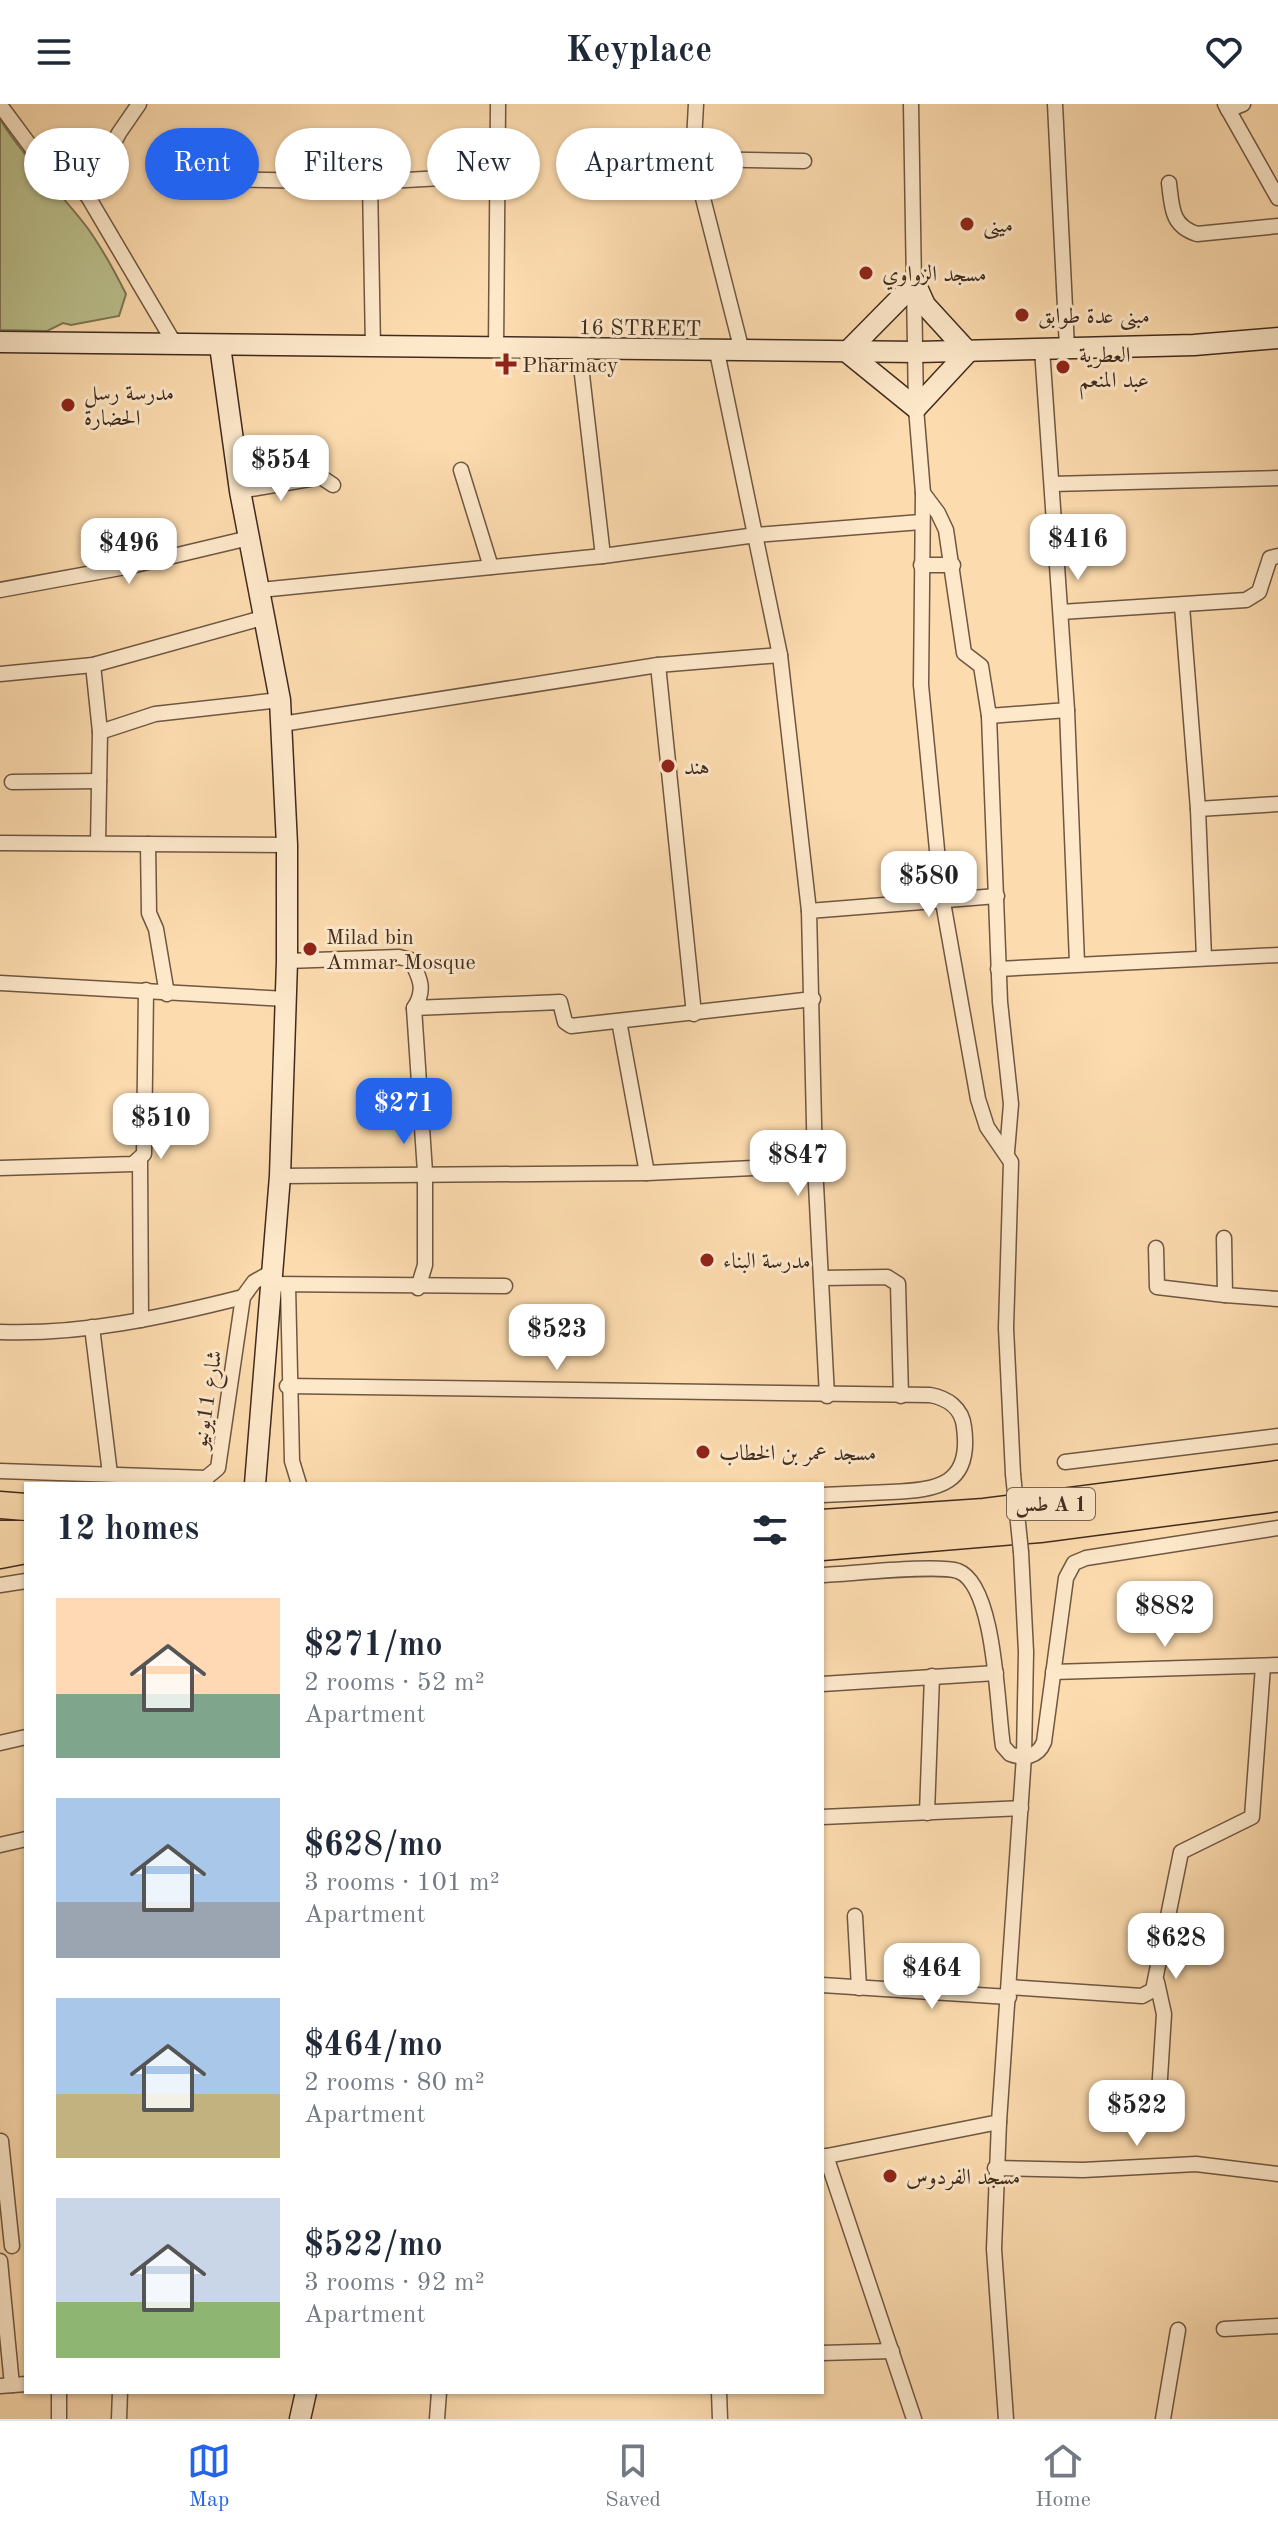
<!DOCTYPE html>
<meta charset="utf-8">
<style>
:root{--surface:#fff;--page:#f6f6f7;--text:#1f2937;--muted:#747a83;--line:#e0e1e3;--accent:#2563eb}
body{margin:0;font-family:"Old Standard TT",Amiri,serif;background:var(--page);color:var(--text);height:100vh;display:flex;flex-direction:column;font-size:30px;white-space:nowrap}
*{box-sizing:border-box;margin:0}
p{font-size:26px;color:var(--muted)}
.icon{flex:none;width:44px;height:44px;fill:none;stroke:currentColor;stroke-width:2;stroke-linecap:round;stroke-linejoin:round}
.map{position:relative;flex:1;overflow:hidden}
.side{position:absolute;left:24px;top:1378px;width:800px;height:912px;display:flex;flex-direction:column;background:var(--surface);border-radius:0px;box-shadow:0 2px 6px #0004}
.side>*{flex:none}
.hud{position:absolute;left:24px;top:24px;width:800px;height:72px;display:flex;gap:16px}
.price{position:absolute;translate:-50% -68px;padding:0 18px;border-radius:16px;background:#fff;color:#222;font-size:26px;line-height:52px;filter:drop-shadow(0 2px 4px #0008)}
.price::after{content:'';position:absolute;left:50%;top:48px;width:24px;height:18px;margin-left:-12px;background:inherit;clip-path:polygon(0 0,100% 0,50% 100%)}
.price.current{background:var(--accent);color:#fff}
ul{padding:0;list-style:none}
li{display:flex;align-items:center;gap:24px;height:200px;padding:0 32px}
li span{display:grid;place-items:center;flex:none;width:224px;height:160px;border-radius:0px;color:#555}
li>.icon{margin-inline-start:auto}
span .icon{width:96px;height:96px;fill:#fffc;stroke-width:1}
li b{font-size:34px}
h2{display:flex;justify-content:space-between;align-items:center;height:96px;padding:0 32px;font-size:34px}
.chip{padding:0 28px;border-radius:36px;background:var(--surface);box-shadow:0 2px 6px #0004;font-size:28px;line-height:72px}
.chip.current{background:var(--accent);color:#fff}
header{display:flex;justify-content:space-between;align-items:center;height:104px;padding:0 32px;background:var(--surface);font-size:36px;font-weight:800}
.dock{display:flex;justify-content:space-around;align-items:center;height:112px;border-top:2px solid var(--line);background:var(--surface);font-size:22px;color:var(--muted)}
.dock a{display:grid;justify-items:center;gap:4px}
.dock .current{color:var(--accent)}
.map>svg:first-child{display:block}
.green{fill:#bbc18e;stroke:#7e7656;stroke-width:2}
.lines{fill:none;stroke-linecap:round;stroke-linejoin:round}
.street-casing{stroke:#6f5742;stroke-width:17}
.secondary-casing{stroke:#402b1e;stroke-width:23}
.highway-casing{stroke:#402b1e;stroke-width:29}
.street{stroke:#fde8ca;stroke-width:14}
.secondary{stroke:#fde8ca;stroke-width:20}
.highway{stroke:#fcdbae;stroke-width:26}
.street-bridge-casing{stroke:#6f5742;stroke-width:17;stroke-linecap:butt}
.street-bridge{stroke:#fde8ca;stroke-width:14}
.poi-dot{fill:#8f2418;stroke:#fde8ca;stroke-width:3}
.labels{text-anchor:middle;stroke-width:6;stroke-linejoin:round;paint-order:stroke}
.shield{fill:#fde8ca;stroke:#796452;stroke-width:2}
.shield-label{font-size:20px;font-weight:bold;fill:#402b1e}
.poi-label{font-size:22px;fill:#402b1e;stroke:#fde8ca;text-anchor:start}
.street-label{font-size:22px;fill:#402b1e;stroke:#fde8ca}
</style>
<header><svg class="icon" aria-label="menu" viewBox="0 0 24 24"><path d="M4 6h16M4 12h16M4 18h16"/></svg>Keyplace<svg class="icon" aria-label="heart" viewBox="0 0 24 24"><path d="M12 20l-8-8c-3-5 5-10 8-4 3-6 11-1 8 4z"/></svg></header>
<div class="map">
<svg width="1278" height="2315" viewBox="0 0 1278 2315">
<rect width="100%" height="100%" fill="#fcdbae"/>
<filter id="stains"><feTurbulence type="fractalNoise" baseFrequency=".0025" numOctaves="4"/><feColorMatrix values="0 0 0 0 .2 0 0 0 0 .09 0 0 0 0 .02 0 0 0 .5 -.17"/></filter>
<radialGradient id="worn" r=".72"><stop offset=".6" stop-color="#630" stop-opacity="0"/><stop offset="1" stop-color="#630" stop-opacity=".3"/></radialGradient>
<path class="green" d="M0,15C25,56 60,87 89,126C103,146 115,168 126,190L119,212L71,221L63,219L47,227L0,226Z"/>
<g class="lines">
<g class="street-casing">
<g id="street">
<path d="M139,0L119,29L87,91L176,242"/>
<path d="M696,0L693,55L742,247"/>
<path d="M911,0L916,304L923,389L921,581L941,787L978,995L987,1023L1011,1058L1006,1224L1013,1370"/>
<path d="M1055,0L1067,244"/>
<path d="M1225,0L1278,94"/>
<path d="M0,1L46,63L87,91"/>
<path d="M1228,6L1243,0"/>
<path d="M693,55L804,57"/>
<path d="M216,75L370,78L496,71"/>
<path d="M370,78L373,244"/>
<path d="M1169,79C1172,103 1171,122 1197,130L1278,122"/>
<path d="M579,245L603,452"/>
<path d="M496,246L498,0"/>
<path d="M717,248L780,551L809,807"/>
<path d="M461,366L491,463"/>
<path d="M1052,380L1278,374"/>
<path d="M240,387L321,373L333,381"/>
<path d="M923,389L938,409L946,426L964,549L981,562L989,612L1000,898L1011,1000L1007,1048"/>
<path d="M921,461H953"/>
<path d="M0,486L131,462L249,434"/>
<path d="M260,486L603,452L756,431L921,418"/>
<path d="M1182,502L1198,705L1204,854"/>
<path d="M1061,508L1246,496L1259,488L1270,454L1278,452"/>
<path d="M93,561L100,628"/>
<path d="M658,561L694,910"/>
<path d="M0,570L93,561L266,513"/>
<path d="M1067,606L1077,859"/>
<path d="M989,612L1067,606L1042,245"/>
<path d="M282,620L658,561L780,551"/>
<path d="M12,678L99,677"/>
<path d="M1198,705L1278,700"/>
<path d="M0,739L287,741"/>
<path d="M98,739L100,628L155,610L280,596"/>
<path d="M148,740L149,809L156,825L167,890"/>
<path d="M287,857L399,853L411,856C420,874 426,886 414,904L560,898L565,918L571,922L813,895"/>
<path d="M998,865L1278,851"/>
<path d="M0,879L287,895"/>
<path d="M414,904L425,1068V1161L418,1184"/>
<path d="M619,917L647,1069"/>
<path d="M140,1056L141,1216"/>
<path d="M0,1064L133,1060L144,1050L146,886"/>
<path d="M280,1072L647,1069L815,1061"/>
<path d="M1224,1134L1225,1191L1278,1195"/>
<path d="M1156,1144L1157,1183L1225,1191"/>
<path d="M822,1174L887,1173L898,1180L901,1292"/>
<path d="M270,1180L505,1182"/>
<path d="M288,1182L292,1357L299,1380"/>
<path d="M92,1223L110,1370"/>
<path d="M0,1228C82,1231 164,1213 243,1193"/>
<path d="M287,1282L930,1291C947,1294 962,1304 964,1323C972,1381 938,1386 891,1388C868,1389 845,1390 822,1391"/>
<path d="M827,1292L815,1061L809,807L997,792"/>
<path d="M1065,1358L1278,1332"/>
<path d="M0,1367L206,1374L218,1364L243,1193L254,1178L270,1169"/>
<path d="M822,1471C850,1470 937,1460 958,1467C996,1481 997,1606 1003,1642L1010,1650C1024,1655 1038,1653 1044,1638L1066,1474L1074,1459L1086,1454L1278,1424"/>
<path d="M0,1481L26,1477"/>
<path d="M1053,1568L1278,1561"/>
<path d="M822,1580L996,1569"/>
<path d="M0,1639L26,1633"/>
<path d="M927,1709L932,1572"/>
<path d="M822,1713L1021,1704"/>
<path d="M0,1741L26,1735"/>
<path d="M855,1812L859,1884"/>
<path d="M1157,1878L1164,1910L1159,1990"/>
<path d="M822,1881L1009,1893"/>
<path d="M1009,1883L1142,1892L1153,1886L1181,1748L1252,1713L1263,1562"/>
<path d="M999,2018L994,2145L1006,2315"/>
<path d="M1,2037L12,2142"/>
<path d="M826,2052L914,2315"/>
<path d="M822,2053L999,2018L1024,1652L1026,1548L1021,1448"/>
<path d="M995,2064L1083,2066L1196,2060L1278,2070"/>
<path d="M0,2157L12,2281"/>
<path d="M1224,2225L1278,2222"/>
<path d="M822,2249L892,2247"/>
<path d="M0,2282L26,2280"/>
<path d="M59,2288V2315"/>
<path d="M719,2288L720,2315"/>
<path d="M119,2315L120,2288"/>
<path d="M437,2315L439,2288"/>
<path d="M1163,2315L1178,2226"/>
</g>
</g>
<g class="secondary-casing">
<g id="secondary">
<path d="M915,179L925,201L968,248L916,304L847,248Z"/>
<path d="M0,238L918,248L1194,241L1278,234"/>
<path d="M220,242L240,387L280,596L287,741V857L280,1072L255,1380"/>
<path d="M300,2315L306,2288"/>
</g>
</g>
<g class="highway-casing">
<g id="highway">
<path d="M0,1401L26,1403"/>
<path d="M822,1419L984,1408L1278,1370"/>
<path d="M0,1430H26"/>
<path d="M822,1443L1040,1425L1278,1394"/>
<path d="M0,1451L26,1446"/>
</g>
</g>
<use href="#street" class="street"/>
<use href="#secondary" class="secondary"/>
<use href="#highway" class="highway"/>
<g class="street-bridge-casing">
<path id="street-bridge" d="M1013,1370L1021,1448"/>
</g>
<use href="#street-bridge" class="street-bridge"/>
</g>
<g class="poi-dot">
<circle cx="967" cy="120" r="8"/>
<circle cx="866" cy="169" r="8"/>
<circle cx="1022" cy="211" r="8"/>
<path d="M502 248h8v8h8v8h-8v8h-8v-8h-8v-8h8z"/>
<circle cx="1063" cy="263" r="8"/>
<circle cx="68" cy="301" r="8"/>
<circle cx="668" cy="662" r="8"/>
<circle cx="310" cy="845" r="8"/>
<circle cx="707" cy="1156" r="8"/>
<circle cx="703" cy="1348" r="8"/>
<circle cx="890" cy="2072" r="8"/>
</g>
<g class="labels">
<rect class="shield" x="1007" y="1384" width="88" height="32" rx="6"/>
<g class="shield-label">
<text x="1051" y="1407">طس A 1</text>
</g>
<g class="poi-label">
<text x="983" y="128">مينى</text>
<text x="882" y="177">مسجد الزواوي</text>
<text x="1038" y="219">مبنى عدة طوابق</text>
<text x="1079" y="258">العطرية<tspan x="1079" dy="25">عبد المنعم</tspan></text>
<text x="522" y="268">Pharmacy</text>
<text x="84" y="296">مدرسة رسل<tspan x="84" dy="25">الحضارة</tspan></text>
<text x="684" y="670">هند</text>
<text x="326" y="840">Milad bin<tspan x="326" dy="25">Ammar Mosque</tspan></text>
<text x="723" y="1164">مدرسة البناء</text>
<text x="719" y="1356">مسجد عمر بن الخطاب</text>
<text x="906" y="2080">مسجد الفردوس</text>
</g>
<g class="street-label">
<text transform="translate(640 223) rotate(1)" y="8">16 STREET</text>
<text transform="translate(206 1295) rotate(-81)" y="8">شارع 11يونيو</text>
</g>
</g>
<rect width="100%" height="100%" filter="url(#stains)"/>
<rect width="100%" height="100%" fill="url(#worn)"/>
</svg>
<b class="price" style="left:281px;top:399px">$554</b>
<b class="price" style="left:1078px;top:478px">$416</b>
<b class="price" style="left:129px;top:482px">$496</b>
<b class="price" style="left:929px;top:815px">$580</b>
<b class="price current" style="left:404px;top:1042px">$271</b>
<b class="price" style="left:161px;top:1057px">$510</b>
<b class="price" style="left:798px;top:1094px">$847</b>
<b class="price" style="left:557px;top:1268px">$523</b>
<b class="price" style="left:1165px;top:1545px">$882</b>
<b class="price" style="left:1176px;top:1877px">$628</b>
<b class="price" style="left:932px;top:1907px">$464</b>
<b class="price" style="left:1137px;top:2044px">$522</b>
<div class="hud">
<a class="chip">Buy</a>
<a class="chip current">Rent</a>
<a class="chip">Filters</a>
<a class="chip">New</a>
<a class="chip">Apartment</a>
</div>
<section class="side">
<h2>12 homes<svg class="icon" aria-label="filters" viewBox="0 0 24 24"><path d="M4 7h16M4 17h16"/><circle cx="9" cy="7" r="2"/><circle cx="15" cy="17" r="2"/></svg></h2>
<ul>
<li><span style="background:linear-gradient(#ffd9b3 60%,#7fa58c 0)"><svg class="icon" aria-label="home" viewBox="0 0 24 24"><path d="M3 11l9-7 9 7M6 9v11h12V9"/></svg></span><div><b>$271/mo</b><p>2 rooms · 52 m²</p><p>Apartment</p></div></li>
<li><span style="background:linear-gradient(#a9c7e8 65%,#9aa5b1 0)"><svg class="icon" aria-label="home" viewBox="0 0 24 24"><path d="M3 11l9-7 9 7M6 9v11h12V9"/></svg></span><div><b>$628/mo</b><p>3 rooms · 101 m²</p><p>Apartment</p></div></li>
<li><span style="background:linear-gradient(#a9c7e8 60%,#c2b280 0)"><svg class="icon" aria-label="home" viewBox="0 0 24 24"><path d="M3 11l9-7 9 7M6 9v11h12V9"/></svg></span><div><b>$464/mo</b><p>2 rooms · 80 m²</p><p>Apartment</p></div></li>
<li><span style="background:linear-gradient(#c9d6e8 65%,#8fb573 0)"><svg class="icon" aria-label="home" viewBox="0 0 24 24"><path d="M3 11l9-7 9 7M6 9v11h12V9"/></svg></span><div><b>$522/mo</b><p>3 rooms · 92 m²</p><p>Apartment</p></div></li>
</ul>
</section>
</div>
<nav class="dock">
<a class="current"><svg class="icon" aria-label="map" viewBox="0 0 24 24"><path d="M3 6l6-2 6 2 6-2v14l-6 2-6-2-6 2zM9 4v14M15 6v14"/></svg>Map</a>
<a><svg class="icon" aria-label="saved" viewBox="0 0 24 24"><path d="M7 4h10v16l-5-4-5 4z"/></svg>Saved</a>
<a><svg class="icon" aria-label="home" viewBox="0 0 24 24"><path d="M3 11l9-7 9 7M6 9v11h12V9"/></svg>Home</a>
</nav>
